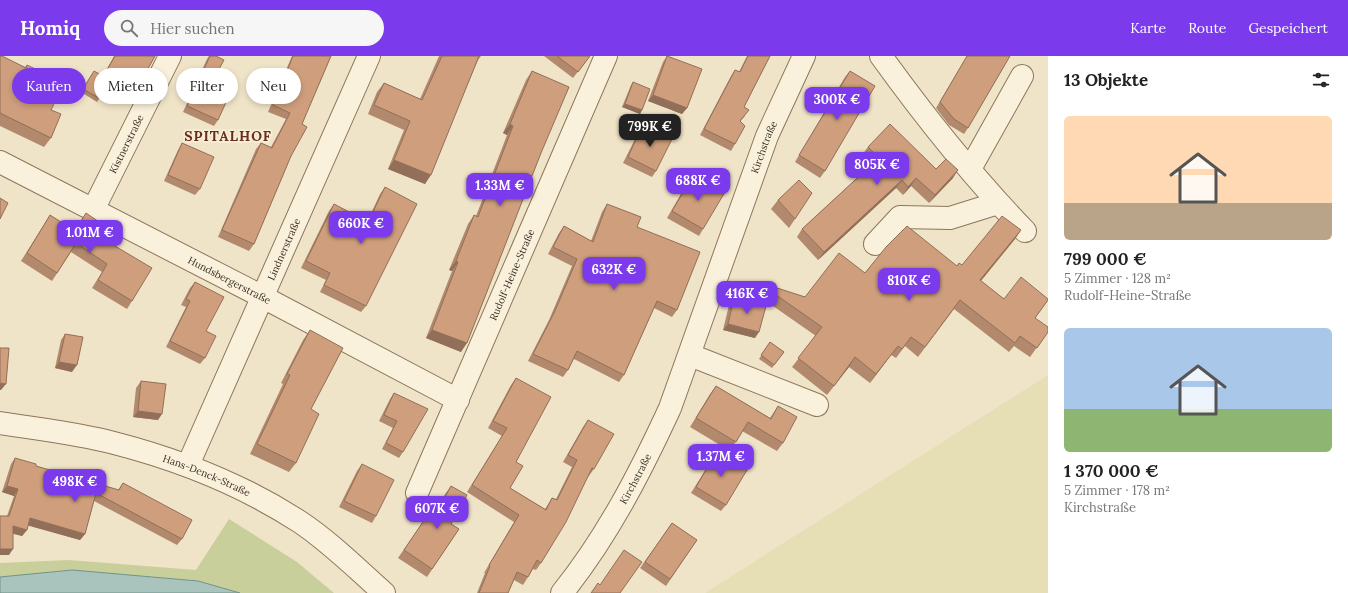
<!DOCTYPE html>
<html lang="de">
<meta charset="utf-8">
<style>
:root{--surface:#fff;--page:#f6f6f6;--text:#222;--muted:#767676;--accent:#7c3aed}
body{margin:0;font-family:Lora,serif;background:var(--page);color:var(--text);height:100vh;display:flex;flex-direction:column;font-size:15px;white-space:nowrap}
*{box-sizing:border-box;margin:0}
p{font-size:13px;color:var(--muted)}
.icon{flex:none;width:22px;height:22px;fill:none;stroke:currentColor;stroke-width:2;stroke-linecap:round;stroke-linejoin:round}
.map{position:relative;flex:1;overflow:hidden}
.details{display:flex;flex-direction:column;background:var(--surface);width:300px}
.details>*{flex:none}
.top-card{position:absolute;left:12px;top:12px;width:380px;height:36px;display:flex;gap:8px}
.price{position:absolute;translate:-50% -34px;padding:0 9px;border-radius:8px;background:var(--accent);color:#fff;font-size:13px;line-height:26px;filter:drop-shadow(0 1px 2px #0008)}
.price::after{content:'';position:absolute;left:50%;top:24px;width:12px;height:9px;margin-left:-6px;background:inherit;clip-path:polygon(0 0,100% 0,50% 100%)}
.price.active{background:#222;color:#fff}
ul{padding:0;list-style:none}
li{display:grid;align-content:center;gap:8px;height:212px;padding:0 16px}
li span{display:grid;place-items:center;height:124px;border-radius:6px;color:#555}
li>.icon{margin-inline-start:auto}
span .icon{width:72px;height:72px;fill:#fffc;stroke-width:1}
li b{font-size:17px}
h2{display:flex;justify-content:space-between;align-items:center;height:48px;padding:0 16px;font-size:17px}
.tag{padding:0 14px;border-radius:18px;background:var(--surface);box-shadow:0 2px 6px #0003;font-size:14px;line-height:36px}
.tag.active{background:var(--accent);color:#fff}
header{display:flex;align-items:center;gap:24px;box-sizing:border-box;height:56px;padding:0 20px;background:var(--accent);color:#fff}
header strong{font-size:19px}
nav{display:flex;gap:22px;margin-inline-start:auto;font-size:14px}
.search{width:280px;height:36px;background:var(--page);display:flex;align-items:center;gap:10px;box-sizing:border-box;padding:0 14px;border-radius:22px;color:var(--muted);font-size:15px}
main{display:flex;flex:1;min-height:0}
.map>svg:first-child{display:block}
.farmland{fill:#e6deb5}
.green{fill:#c9cf9b}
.water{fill:#a9c4bc;stroke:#6f938a}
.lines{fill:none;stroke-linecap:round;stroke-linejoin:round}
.minor-casing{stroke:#8d765c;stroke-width:24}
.minor{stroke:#faf1dc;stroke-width:22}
.wall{fill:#b2896c}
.shaded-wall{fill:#916f58}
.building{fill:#cf9f7d;stroke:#916f58}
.labels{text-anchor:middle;stroke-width:3.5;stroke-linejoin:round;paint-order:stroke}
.street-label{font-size:10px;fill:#3d2e20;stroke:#f7eed8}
.district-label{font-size:14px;font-weight:bold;letter-spacing:1px;fill:#6b2e1e;stroke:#f7eed8}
</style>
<header>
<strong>Homiq</strong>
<div class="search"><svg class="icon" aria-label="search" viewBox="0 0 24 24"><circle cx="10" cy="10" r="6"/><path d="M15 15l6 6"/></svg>Hier suchen</div>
<nav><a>Karte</a><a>Route</a><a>Gespeichert</a></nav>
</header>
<main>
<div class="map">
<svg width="1048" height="537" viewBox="0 0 1048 537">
<rect width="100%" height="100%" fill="#f0e4c8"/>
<path class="farmland" d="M1048,319V537H705Z"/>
<path class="green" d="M229,463L297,506L334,537H240L198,525L72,514L0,521V507L69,504L196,514Z"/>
<path class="water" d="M72,514L198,525L240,537H0V521Z"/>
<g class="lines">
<g class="minor-casing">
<g id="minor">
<path d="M881,0C925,61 972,120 1025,175"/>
<path id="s1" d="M0,106L261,240L458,344"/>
<path d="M970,113L1022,20"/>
<path id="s2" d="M93,154L170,0"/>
<path d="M875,188L900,161L950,162L998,147"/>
<path d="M690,299L817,349"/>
<path id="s3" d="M0,367C38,373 77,377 114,387C180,404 243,429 300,466C330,486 357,513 384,537"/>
<path id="s4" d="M188,409L369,0"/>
<path id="s5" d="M417,437L606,0"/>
<path id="s6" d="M562,537C607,481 640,417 670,352L767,80L804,0"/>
</g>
</g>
<use href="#minor" class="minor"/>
</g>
<g class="wall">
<path d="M0,0L25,11L27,9L51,54V82L44,91L0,70Z"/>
<path d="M114,0H155L138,31L133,38L110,25L97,46L81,36L92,18L103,20Z"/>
<path d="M209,0H216L213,24L218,64L214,70L183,56L207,3Z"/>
<path d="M292,0H331L302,68L291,100L254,188L249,195L218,181L256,93L261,87L271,91L286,63L268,56Z"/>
<path d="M439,0H481L478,4L425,128L388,113L404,74L368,58L377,36L384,27L420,43Z"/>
<path d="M544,0H590L573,22Z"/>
<path d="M667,0L687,52L682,58L648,45L663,6Z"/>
<path d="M747,0H770L744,51L745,60L740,65L735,88L731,95L700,79L731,20L735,14L739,16Z"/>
<path d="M967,0H1010L968,72L964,78L949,69L936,52Z"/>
<path d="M532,15L541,97L461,296L426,282L452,215L449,214L468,168L474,159L476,160L507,79L503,77L526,24Z"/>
<path d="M850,15L825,115L820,122L795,106L845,21Z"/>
<path d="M633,26L642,54L640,58L622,51L631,29Z"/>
<path d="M643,68L656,115L652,121L623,107L639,75Z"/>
<path d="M182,87L200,133L195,139L164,125L178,94Z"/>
<path d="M868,91L936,113L953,122L929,147L911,130L903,139L896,132L818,204L797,181L802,173L872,108L862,99Z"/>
<path d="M694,118L703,173L699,180L667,162L689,124Z"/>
<path d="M385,131L366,250L361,256L320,236L326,224L301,212L329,155L334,148L367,166L380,138Z"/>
<path d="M778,144L795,163L789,172L771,153Z"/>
<path d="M607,148L637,171L677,254L672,261L654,252L624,319L619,326L574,303L568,314L563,321L528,305L549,264L572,210L548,198L559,177L564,170L591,185L602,156Z"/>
<path d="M86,157L98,180L132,245L127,253L92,232L102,216L71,196L52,225L21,205L50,159L74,174Z"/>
<path d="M1021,174L1015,183L981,225L1004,243L1048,244L1035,262L1048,276L1030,301L1014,290L1009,296L954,253L918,301L905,290L896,302L891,299L870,327L849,311L827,339L792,311L816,280L763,243L771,230L805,241L865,217L957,210L962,209Z"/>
<path d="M195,226L206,275L205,302L200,308L166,291L186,251L181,249L190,232Z"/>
<path d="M734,242L755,282L723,274L729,249Z"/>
<path d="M310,274L311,353L296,407L289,416L250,398L283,328L281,327L303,284Z"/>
<path d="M65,278L72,316L55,312L61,284Z"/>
<path d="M770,286L784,296L772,312L759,303Z"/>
<path d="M516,322V406L510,432L545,453L552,442L556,443L572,411L563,406L583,371L588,364L594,413L588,421V420L541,507L536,514L533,513L523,529L514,524L508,537H477L485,517H484L514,466L467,436L502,380L488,372L511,329Z"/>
<path d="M141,325L158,364L133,361L136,332Z"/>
<path d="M716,330L770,362L778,350L783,387L777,395L742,375L730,395L690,371L710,338Z"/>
<path d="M394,337L403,396L399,402L382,393L393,372L379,365L390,343Z"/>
<path d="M717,395L726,449L721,455L691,437Z"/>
<path d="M15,402L36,410L118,434L123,427L182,483L177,489L94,445L85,478L80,484L28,469L27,474L22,480L13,478L9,499H0V460H7L14,440L2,436L11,408Z"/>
<path d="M362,408L376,460L372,467L339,451L357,415Z"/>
<path d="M451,430V468L459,473L427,521L398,502L431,454L435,457L445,438Z"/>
<path d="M672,467L697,484L666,530L640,512Z"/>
</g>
<g class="shaded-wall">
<path d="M653,39L687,52L682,58L648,45Z"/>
<path d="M625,48L642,54L640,58L622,51Z"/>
<path d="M510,68L513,70L507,79L503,77Z"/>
<path d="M394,104L431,119L425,128L388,113Z"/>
<path d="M958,114L953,122L929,147L935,139Z"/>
<path d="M916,122L911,130L903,139L908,131Z"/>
<path d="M902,124L896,132L818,204L824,196Z"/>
<path d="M1021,174L1015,183L974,233L980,224Z"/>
<path d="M456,205L458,206L452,215L449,214Z"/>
<path d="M728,268L759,276L755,282L723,274Z"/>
<path d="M432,274L467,287L461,296L426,282Z"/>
<path d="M898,290L891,299L870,327L876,318Z"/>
<path d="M855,301L849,311L827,339L834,330Z"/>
<path d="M59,306L77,309L72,316L55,312Z"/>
<path d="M0,327L6,328L1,334H0Z"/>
<path d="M138,355L162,358L158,364L133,361Z"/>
<path d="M7,430L18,433L14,440L2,436Z"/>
<path d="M30,462L85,478L80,484L26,469Z"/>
<path d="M13,470L27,474L22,480L9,476Z"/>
<path d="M0,493H13L9,499H0Z"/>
</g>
<g class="building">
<path d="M0,0H2L26,12L27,9L64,27L51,54L61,58L51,82L0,57Z"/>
<path d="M115,0H155L138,31L107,14Z"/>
<path d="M210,0H216L224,4L213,24L232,33L218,64L187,50Z"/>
<path d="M293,0H331L302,68L307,71L291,100L254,188L222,174L261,87L272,92L290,57L273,49Z"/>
<path d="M442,0H479L431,119L394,104L410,65L374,49L384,27L422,44Z"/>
<path d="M557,0H590L578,16Z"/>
<path d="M667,0L702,13L687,52L653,39Z"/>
<path d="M748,0H770L744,51L749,54L740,65L745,70L735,88L704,73L735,14L740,16Z"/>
<path d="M967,0H1010L968,72L954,63L940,46Z"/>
<path d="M94,15L110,24L99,42L83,33Z"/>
<path d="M532,15L569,31L541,97L467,287L432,274L458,206L456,205L474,159L478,161L513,70L510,68Z"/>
<path d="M850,15L875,30L825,115L799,99Z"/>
<path d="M633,26L650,33L642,54L625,48Z"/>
<path d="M643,68L672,83L656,115L628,101Z"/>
<path d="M890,68L936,113L946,103L958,114L935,139L916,122L908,131L902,124L824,196L802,173L879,102L868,91Z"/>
<path d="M182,87L214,101L200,133L168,119Z"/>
<path d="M694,118L725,136L703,173L672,155Z"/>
<path d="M799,124L812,137L795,163L778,144Z"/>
<path d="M385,131L417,148L366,250L324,229L330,217L306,205L334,148L368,166Z"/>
<path d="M0,142L8,147L0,163Z"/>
<path d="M607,148L641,161L637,171L700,196L677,254L657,245L624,319L577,295L568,314L533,298L554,257L577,203L553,191L564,170L593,186Z"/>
<path d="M86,157L105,170L98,180L152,212L132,245L98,224L107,208L76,187L57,217L27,197L50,159L75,175Z"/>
<path d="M1002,160L1021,174L980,224L1004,243L1021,221L1048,243V244L1035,262L1048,271V276L1037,292L1020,280L1015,287L960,244L925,291L911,281L902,293L898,290L876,318L855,301L834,330L798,302L822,271L769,234L771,230L805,241L839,197L865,217L886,191L907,170L957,210L959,207L962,209Z"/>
<path d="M195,226L224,241L206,275L216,280L205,302L170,285L190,245L186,243Z"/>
<path d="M734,242L766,250L759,276L728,268Z"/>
<path d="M310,274L343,292L311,353L319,358L296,407L257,388L290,319L287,318Z"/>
<path d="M65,278L83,281L77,309L59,306Z"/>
<path d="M770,286L784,296L774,309L761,299Z"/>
<path d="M0,292H9L6,328L0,327Z"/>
<path d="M516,322L551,341L516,406L523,410L510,432L546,454L552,442L557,444L577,404L568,399L588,364L614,378L594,413L592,412L566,466L541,507L537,504L528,521L517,516L508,537H479L490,510L489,509L519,459L472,429L507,372L493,365Z"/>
<path d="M141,325L166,328L162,358L138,355Z"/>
<path d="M716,330L771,363L778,350L797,361L783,387L748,366L736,386L696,362Z"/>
<path d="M394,337L428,353L403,396L386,387L397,365L384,359Z"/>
<path d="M717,395L747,414L726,449L696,431Z"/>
<path d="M15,402L36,408V410L119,434L123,427L192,464L182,483L96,437L85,478L30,462L27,474L13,470V493H0V460H9L18,433L7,430Z"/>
<path d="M362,408L394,424L376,460L344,445Z"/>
<path d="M451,430L467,439L451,468L459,473L432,513L404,494L431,454L436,458Z"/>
<path d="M672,467L697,484L670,523L645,506Z"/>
<path d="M624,494L642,506L620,537H591L598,527L600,529Z"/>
</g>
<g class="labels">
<g class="street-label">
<text dy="4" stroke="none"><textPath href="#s2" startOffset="74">Kistnerstraße</textPath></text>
<text dy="4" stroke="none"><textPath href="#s6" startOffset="492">Kirchstraße</textPath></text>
<text dy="4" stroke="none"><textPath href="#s4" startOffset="236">Lindnerstraße</textPath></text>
<text dy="4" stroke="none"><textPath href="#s5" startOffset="238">Rudolf-Heine-Straße</textPath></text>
<text dy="4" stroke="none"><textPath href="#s1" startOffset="258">Hundsbergerstraße</textPath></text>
<text dy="4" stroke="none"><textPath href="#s3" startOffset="214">Hans-Denck-Straße</textPath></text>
<text dy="4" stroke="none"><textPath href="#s6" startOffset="136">Kirchstraße</textPath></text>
</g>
<g class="district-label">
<text x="228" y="85">SPITALHOF</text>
</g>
</g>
</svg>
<b class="price" style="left:837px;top:65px">300K €</b>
<b class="price active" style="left:650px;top:92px">799K €</b>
<b class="price" style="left:877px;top:130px">805K €</b>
<b class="price" style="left:698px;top:146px">688K €</b>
<b class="price" style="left:500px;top:151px">1.33M €</b>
<b class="price" style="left:361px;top:189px">660K €</b>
<b class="price" style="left:90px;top:198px">1.01M €</b>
<b class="price" style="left:614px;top:235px">632K €</b>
<b class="price" style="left:909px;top:246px">810K €</b>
<b class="price" style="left:747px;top:259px">416K €</b>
<b class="price" style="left:721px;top:422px">1.37M €</b>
<b class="price" style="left:75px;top:447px">498K €</b>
<b class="price" style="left:437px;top:474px">607K €</b>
<div class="top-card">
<a class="tag active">Kaufen</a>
<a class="tag">Mieten</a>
<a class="tag">Filter</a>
<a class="tag">Neu</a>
</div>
</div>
<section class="details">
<h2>13 Objekte<svg class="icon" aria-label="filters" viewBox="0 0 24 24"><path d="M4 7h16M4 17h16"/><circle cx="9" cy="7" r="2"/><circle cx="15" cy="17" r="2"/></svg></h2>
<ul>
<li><span style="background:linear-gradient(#ffd9b3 70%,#b9a48a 0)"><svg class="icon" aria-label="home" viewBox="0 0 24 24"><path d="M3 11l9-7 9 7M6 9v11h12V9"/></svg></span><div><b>799 000 €</b><p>5 Zimmer · 128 m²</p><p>Rudolf-Heine-Straße</p></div></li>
<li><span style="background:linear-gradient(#a9c7e8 65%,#8fb573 0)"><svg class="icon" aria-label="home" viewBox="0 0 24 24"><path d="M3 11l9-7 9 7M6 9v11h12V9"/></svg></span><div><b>1 370 000 €</b><p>5 Zimmer · 178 m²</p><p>Kirchstraße</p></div></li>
</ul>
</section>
</main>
